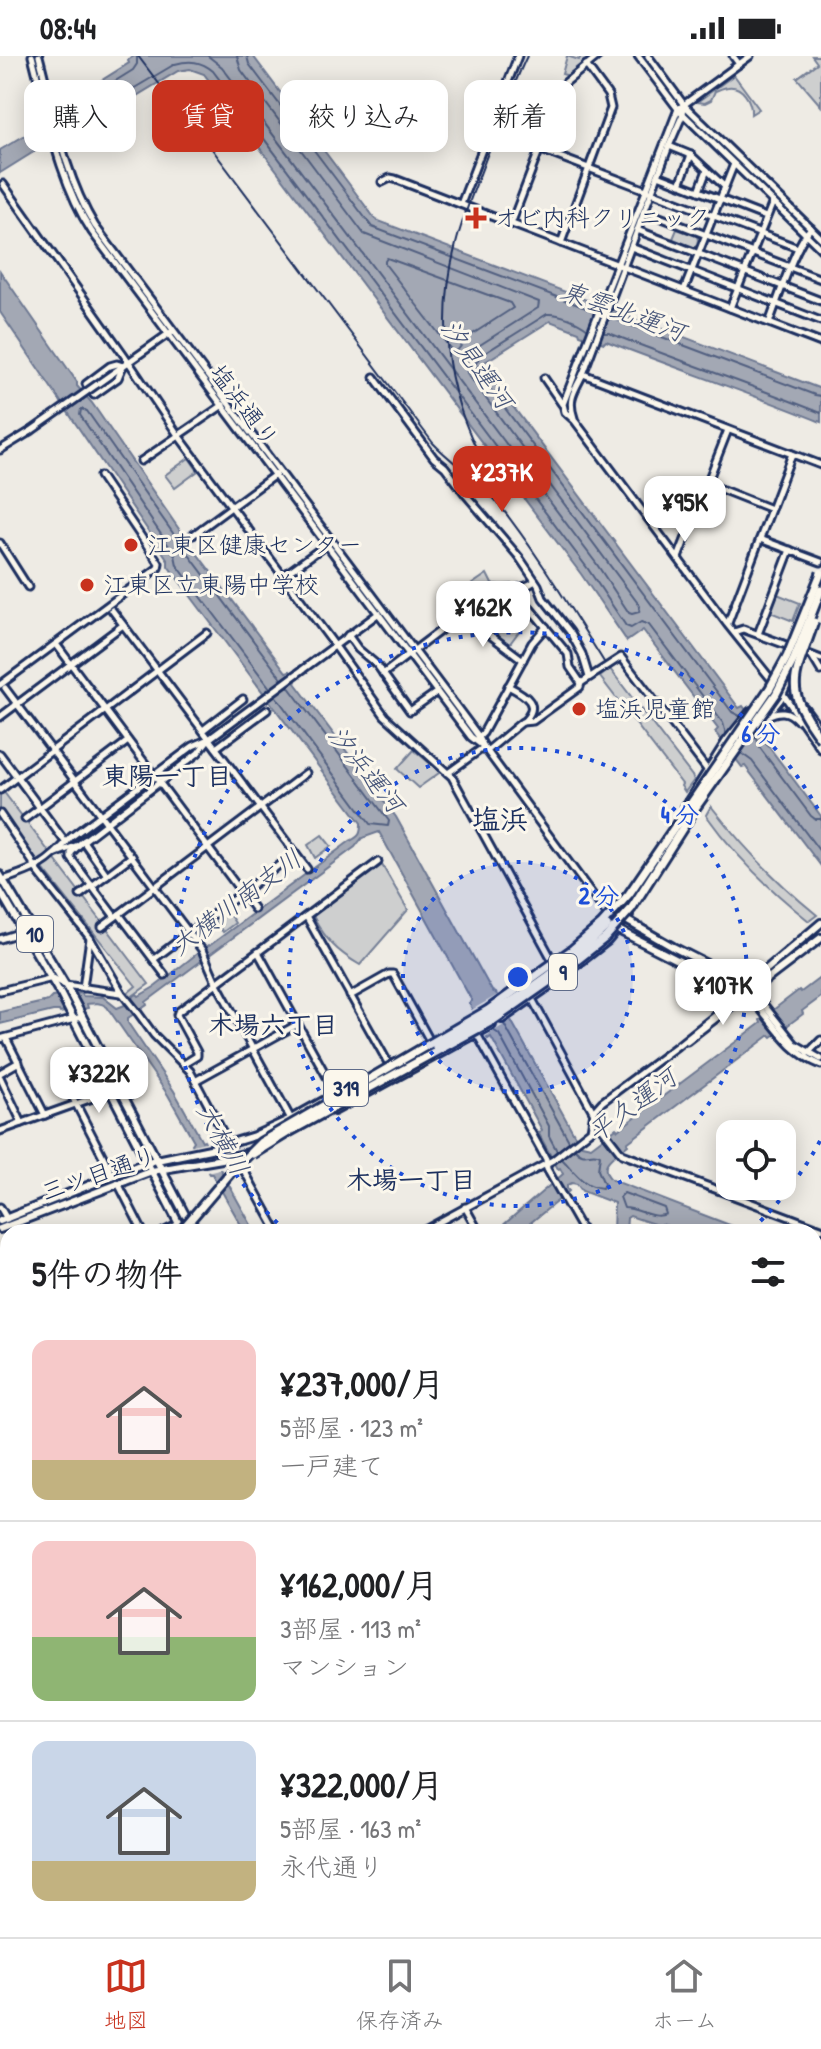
<!DOCTYPE html>
<html lang="ja">
<meta charset="utf-8">
<style>
:root{--surface:#fff;--page:#f6f6f6;--text:#202124;--muted:#757577;--line:#e0e0e0;--accent:#c8321e}
body{margin:0;font-family:"Patrick Hand","Klee One",sans-serif;background:var(--page);color:var(--text);height:100vh;display:flex;flex-direction:column;font-size:30px;white-space:nowrap}
*{box-sizing:border-box;margin:0}
p{font-size:26px;color:var(--muted)}
.icon{flex:none;width:44px;height:44px;fill:none;stroke:currentColor;stroke-width:2;stroke-linecap:round;stroke-linejoin:round}
.map{position:relative;flex:1;overflow:hidden}
.panel{position:absolute;left:0px;top:1168px;width:822px;height:714px;display:flex;flex-direction:column;background:var(--surface);border-radius:24px 24px 0 0;box-shadow:0 4px 20px #0003}
.panel>*{flex:none}
.top-card{position:absolute;left:24px;top:24px;width:774px;height:72px;display:flex;gap:16px}
.controls{position:absolute;left:716px;top:1064px;display:grid;gap:16px}
.controls a{display:grid;place-items:center;width:80px;height:80px;border-radius:16px;background:var(--surface);box-shadow:0 4px 20px #0003;font-size:40px}
.price{position:absolute;translate:-50% -68px;padding:0 18px;border-radius:16px;background:#fff;color:#222;font-size:26px;line-height:52px;filter:drop-shadow(0 2px 4px #0008)}
.price::after{content:'';position:absolute;left:50%;top:48px;width:24px;height:18px;margin-left:-12px;background:inherit;clip-path:polygon(0 0,100% 0,50% 100%)}
.price.active{background:var(--accent);color:#fff}
ul{padding:0;list-style:none}
li{display:flex;align-items:center;gap:24px;height:200px;padding:0 32px}
li+li{border-top:2px solid var(--line)}
li span{display:grid;place-items:center;flex:none;width:224px;height:160px;border-radius:16px;color:#555}
li>.icon{margin-inline-start:auto}
span .icon{width:96px;height:96px;fill:#fffc;stroke-width:1}
li b{font-size:34px}
h2{display:flex;justify-content:space-between;align-items:center;height:96px;padding:0 32px;font-size:34px}
.pill{padding:0 28px;border-radius:16px;background:var(--surface);box-shadow:0 4px 20px #0003;font-size:28px;line-height:72px}
.pill.active{background:var(--accent);color:#fff}
.status{display:flex;justify-content:space-between;align-items:center;height:56px;padding:0 40px;background:var(--surface);direction:ltr}
.status svg{height:22px;fill:currentColor}
.menu{display:flex;justify-content:space-around;align-items:center;height:112px;border-top:2px solid var(--line);background:var(--surface);font-size:22px;color:var(--muted)}
.menu a{display:grid;justify-items:center;gap:4px}
.menu .active{color:var(--accent)}
.map>svg:first-child{display:block}
.green{fill:#cecfcf;stroke:#747f96;stroke-width:2}
.water{fill:#a3a8b4;stroke:#6d7892;stroke-width:2}
.pier{fill:#eeebe4}
.lines{fill:none;stroke-linecap:round;stroke-linejoin:round}
.shore{stroke:#515f80;stroke-width:2}
.minor-casing{stroke:#1b2f5e;stroke-width:11}
.major-casing{stroke:#1b2f5e;stroke-width:12}
.highway-casing{stroke:#1b2f5e;stroke-width:13}
.minor{stroke:#fbf7ec;stroke-width:5}
.major{stroke:#fbf7ec;stroke-width:6}
.highway{stroke:#fbf7ec;stroke-width:7}
.rail{stroke:#1b2f5e;stroke-width:2}
.minor-bridge-casing{stroke:#1b2f5e;stroke-width:11;stroke-linecap:butt}
.highway-bridge-casing{stroke:#1b2f5e;stroke-width:13;stroke-linecap:butt}
.minor-bridge{stroke:#fbf7ec;stroke-width:5}
.highway-bridge{stroke:#fbf7ec;stroke-width:7}
.ring{fill:none;stroke:#1d4ed8;stroke-width:4;stroke-dasharray:4 8}
.poi-dot{fill:#c8321e;stroke:#fbf7ec;stroke-width:3}
.labels{text-anchor:middle;stroke-width:6;stroke-linejoin:round;paint-order:stroke}
.shield{fill:#fbf7ec;stroke:#5e6b89;stroke-width:2}
.shield-label{font-size:22px;font-weight:bold;fill:#1b2f5e}
.poi-label{font-size:24px;fill:#1b2f5e;stroke:#fbf7ec;text-anchor:start}
.street-label{font-size:24px;fill:#1b2f5e;stroke:#fbf7ec}
.water-label{font-size:26px;font-style:italic;fill:#445378;stroke:#fbf7ec}
.neighbourhood-label{font-size:26px;font-weight:bold;fill:#1b2f5e;stroke:#fbf7ec}
.quarter-label{font-size:28px;font-weight:bold;fill:#1b2f5e;stroke:#fbf7ec}
.centre{fill:#1d4ed8;stroke:#fbf7ec;stroke-width:4}
.ring-label{font-size:24px;text-anchor:middle;font-weight:bold;fill:#1d4ed8;stroke:#fbf7ec;stroke-width:6;stroke-linejoin:round;paint-order:stroke}
</style>
<div class="status"><b>08:44</b><svg viewBox="0 0 49 12"><path d="M0 12V9h3v3zM5 12V6h3v6zM10 12V3h3v9zM15 12V0h3v12zM26 1h20v11H26zM47 4h2v5h-2z"/></svg></div>
<div class="map">
<svg width="821" height="1881" viewBox="0 0 821 1881">
<rect width="100%" height="100%" fill="#eeebe4"/>
<filter id="ink" filterUnits="userSpaceOnUse"><feTurbulence type="fractalNoise" baseFrequency=".0125" numOctaves="2"/><feDisplacementMap in="SourceGraphic" scale="16" xChannelSelector="R" yChannelSelector="G"/><feConvolveMatrix kernelMatrix="1 2 1 2 8 2 1 2 1" color-interpolation-filters="sRGB"/></filter>
<g filter="url(#ink)">
<g class="green">
<path d="M567,0L579,4L581,0H595L569,20L562,18Z"/>
<path d="M812,0H821V50L797,22L817,7Z"/>
<path d="M734,19L759,53L751,58C752,45 742,29 728,31C725,31 718,34 715,35L711,44L705,47L697,46Z"/>
<path d="M700,68L800,166L799,167L699,69Z"/>
<path d="M677,173L697,180L698,184L696,191L693,193L672,185Z"/>
<path d="M189,402L198,415L175,432L165,419Z"/>
<path d="M487,518L492,528L475,541L468,531Z"/>
<path d="M777,538L800,547L793,565L770,556Z"/>
<path d="M501,557L520,574L508,590L487,575V572L498,558Z"/>
<path d="M610,613L692,720L694,724L685,736L681,730L682,728L600,621Z"/>
<path d="M414,694L439,715V717L418,732L397,713Z"/>
<path d="M0,731L149,928L127,944L124,940L136,930L37,805L0,753Z"/>
<path d="M711,750C743,791 777,827 817,859L809,865C770,834 735,800 706,759Z"/>
<path d="M322,779L331,790L315,802L308,789Z"/>
<path d="M382,809L408,854L360,909C336,895 326,884 313,860Z"/>
<path d="M225,852L235,867L223,876L212,862Z"/>
<path d="M821,1363V1429L814,1427V1384Z"/>
<path d="M814,1589L821,1591V1686L814,1684Z"/>
</g>
<g class="water">
<path d="M134,0H253L376,164L821,333V366C749,337 678,313 606,285L604,287L580,279L579,276L550,265L485,306L484,312L739,652L743,650L769,684L766,687L821,760V810L745,710L742,711L715,676L718,673L643,574L627,585L581,518L204,18L190,13L178,15L67,82L47,91L45,89L0,117V94L44,68L59,51L129,7L128,4Z"/>
<path d="M0,215L77,326V330L92,347L181,476L286,616L290,615L296,625L295,627L396,761L492,935L496,937L574,1078L582,1089L591,1091L616,1072L618,1074L761,967L760,964L799,934L801,936L821,921V941L802,955L803,958L772,981L770,979L627,1087L628,1089C616,1099 595,1108 612,1124L748,1176H684L662,1168L660,1170L630,1160L627,1162L626,1176H613L614,1147L582,1135L577,1128L572,1127L567,1129V1133L569,1135L566,1138L519,1176H495L563,1118L560,1112L558,1113L539,1078L542,1074L491,981L488,983L469,947L472,945L379,776L362,782L355,791L146,946L147,949L128,962V967L174,1035L202,1085L204,1084L255,1176H245L212,1118H209L192,1088L194,1085L168,1039L107,951C100,946 95,947 87,948L88,952L60,957L59,955H53L0,968V956L48,945L52,941L81,937L83,940L103,941L117,952L125,949L124,947L137,938L139,940L156,930L208,889L209,890L350,785C360,780 361,778 361,767L168,510V504L0,256Z"/>
<path d="M814,1773L821,1777V1839L814,1837Z"/>
</g>
<g class="pier">
<path d="M598,244L614,250L599,290L583,284Z"/>
<path d="M499,938L513,963L485,981L470,955Z"/>
<path d="M210,1085L223,1112L203,1117L189,1090Z"/>
</g>
<g class="lines">
<g class="shore">
<path d="M208,0L222,11L596,507L629,557L632,558L639,556L640,550L467,317L466,304L472,294L538,252L539,246L364,178L241,14L237,0"/>
<path d="M247,0L249,8L372,171L594,255"/>
<path d="M59,63L64,57L133,14L137,8V0"/>
<path d="M62,75L175,8C190,4 201,5 213,15L588,513L626,570L631,572L641,566L649,569L723,667L726,678"/>
<path d="M387,202L510,247L513,252L468,281L457,295L453,296L385,208V205Z"/>
<path d="M609,261L815,339L821,340"/>
<path d="M588,273C578,265 559,257 547,258L480,300L476,307L477,315L732,656L740,660"/>
<path d="M603,277H609C680,305 751,329 821,357"/>
<path d="M270,632L177,509L175,499L80,359L81,353L87,355L175,480L282,623"/>
<path d="M275,639L370,768L388,770L389,765L288,630"/>
<path d="M756,680L760,692L811,760L815,763H821"/>
<path d="M741,697L752,705L821,797"/>
<path d="M504,968L569,1085"/>
<path d="M493,974L499,978L549,1070V1080L557,1095"/>
<path d="M562,1103C575,1116 582,1130 602,1132L604,1128L598,1114L600,1099C591,1094 584,1104 575,1093"/>
<path d="M624,1137L664,1152L666,1158C652,1164 639,1152 624,1152L620,1141Z"/>
</g>
<g class="minor-casing">
<g id="minor">
<path d="M32,0C48,60 58,124 92,176L471,681L484,691"/>
<path d="M39,0C54,57 64,119 95,170L453,646L479,681L484,691L617,872"/>
<path d="M638,0L678,53L821,193"/>
<path d="M648,0L684,49L821,182"/>
<path d="M733,0L739,8"/>
<path d="M750,0L678,53L563,348L565,356L575,365L727,568L783,638L821,693"/>
<path d="M489,74L798,192"/>
<path d="M514,84L523,57L531,54L553,56"/>
<path d="M669,90L691,99L724,130"/>
<path d="M658,119L766,161"/>
<path d="M382,126L390,122L395,123L821,287"/>
<path d="M3,128L124,299L178,379L330,583L385,660L452,721L554,907"/>
<path d="M680,128L691,99"/>
<path d="M699,135L707,114"/>
<path d="M461,148L518,0"/>
<path d="M644,155L821,223"/>
<path d="M511,168L565,27L598,0"/>
<path d="M637,174L821,245"/>
<path d="M561,187L611,52L608,39L586,9"/>
<path d="M631,191L821,265"/>
<path d="M684,234L734,108"/>
<path d="M730,252L773,146"/>
<path d="M769,267C778,244 795,188 811,172"/>
<path d="M117,308L123,310L118,322L94,339L86,328L110,310Z"/>
<path d="M113,317L171,276"/>
<path d="M583,318L821,409"/>
<path d="M374,321L434,402L445,411L466,439L519,501L538,529L543,542L570,576L582,598L589,621"/>
<path d="M544,322L562,348"/>
<path d="M574,362C567,343 575,334 583,318L669,90L683,58L684,50"/>
<path d="M0,394L31,375"/>
<path d="M141,405L223,349"/>
<path d="M708,428L771,453"/>
<path d="M193,479L276,418"/>
<path d="M760,483L821,506"/>
<path d="M0,487L28,531"/>
<path d="M678,502L728,374"/>
<path d="M283,520L327,488"/>
<path d="M514,533L568,598L570,611L581,627"/>
<path d="M112,554L307,813"/>
<path d="M462,558L523,604"/>
<path d="M728,567L792,398"/>
<path d="M734,576L743,573L794,592"/>
<path d="M758,578L790,494"/>
<path d="M348,579L358,593L377,609L410,655L437,636"/>
<path d="M56,588L254,853"/>
<path d="M803,596L821,603"/>
<path d="M812,600L821,615"/>
<path d="M383,618L495,533C508,534 524,534 535,525"/>
<path d="M0,629L158,512L159,507L100,420"/>
<path d="M508,630C526,639 542,649 523,666"/>
<path d="M5,632L202,894L216,926L291,1063"/>
<path d="M804,651L821,674"/>
<path d="M767,660C779,654 788,654 797,664"/>
<path d="M0,661L123,569"/>
<path d="M203,674L243,643"/>
<path d="M478,682L483,677L532,587L546,571"/>
<path d="M216,692L267,654"/>
<path d="M487,695L522,666L533,665L580,631L581,627L621,601L708,715"/>
<path d="M0,698L66,787"/>
<path d="M448,717L484,691"/>
<path d="M0,734L207,577"/>
<path d="M0,758L32,805L36,813L90,882L122,937L138,957L154,979L190,1015L229,1088"/>
<path d="M25,763L128,685"/>
<path d="M57,797L78,789L198,697L208,684"/>
<path d="M107,819L83,785L71,797V802L115,861"/>
<path d="M0,825C36,813 46,810 71,781L193,690L209,683L379,557"/>
<path d="M80,839L132,800"/>
<path d="M119,858L165,919"/>
<path d="M306,860L396,1021"/>
<path d="M102,871L306,717"/>
<path d="M0,883L25,875"/>
<path d="M258,896L337,1039"/>
<path d="M154,903L295,797"/>
<path d="M83,932L90,882"/>
<path d="M0,935L53,922L65,929L121,937"/>
<path d="M350,940L389,918H393L430,985"/>
<path d="M531,941L602,1072L622,1098L821,1173"/>
<path d="M477,978L546,1103L547,1113L583,1176"/>
<path d="M6,982L45,1059"/>
<path d="M0,983L82,961"/>
<path d="M687,985L746,939L754,945C776,970 789,996 821,1009"/>
<path d="M91,996L58,1013L113,1120"/>
<path d="M808,997L821,984"/>
<path d="M184,1008L197,1000V996L177,959L178,956L378,806"/>
<path d="M0,1017L19,1006"/>
<path d="M0,1021L22,1067"/>
<path d="M195,1025L298,968"/>
<path d="M0,1075L112,1035"/>
<path d="M236,1100L278,1176"/>
<path d="M118,1127L143,1176"/>
<path d="M0,1151L7,1163"/>
<path d="M465,1151L479,1176"/>
<path d="M163,1176L179,1168"/>
<path d="M421,1176L553,1104L591,1074L594,1055L602,1046L677,990L736,943L748,929L795,988L821,1003"/>
<path d="M0,1236L8,1257"/>
<path d="M814,1344L821,1319"/>
<path d="M814,1351L821,1334"/>
<path d="M0,1360L8,1357"/>
<path d="M0,1372L8,1399"/>
<path d="M0,1438L8,1435"/>
<path d="M0,1479L8,1477"/>
<path d="M814,1493L821,1495"/>
<path d="M0,1565L3,1574"/>
<path d="M0,1640L8,1658"/>
<path d="M0,1681L8,1677"/>
<path d="M246,1874V1881"/>
<path d="M273,1874V1881"/>
<path d="M342,1874V1881"/>
<path d="M371,1874L373,1881"/>
<path d="M575,1874V1881"/>
<path d="M182,1881L187,1874"/>
<path d="M542,1881V1874"/>
<path d="M659,1881L661,1874"/>
</g>
</g>
<g class="major-casing">
<g id="major">
<path d="M749,681L780,643L798,603"/>
<path d="M685,751L726,686L751,655"/>
<path d="M0,819L70,937L194,1176"/>
<path d="M0,835L61,939L183,1176"/>
<path d="M612,856L673,891L748,929L821,867"/>
<path d="M618,874L746,939L821,882"/>
<path d="M561,921L607,885L629,859"/>
<path d="M502,963L552,928"/>
<path d="M334,1055L492,969"/>
<path d="M0,1165L147,1106L215,1092L254,1080L291,1063L357,1026"/>
<path d="M0,1173L152,1115L222,1103L252,1096"/>
<path d="M0,1748L8,1761"/>
<path d="M0,1758L8,1770"/>
<path d="M302,1874V1881"/>
<path d="M310,1874V1881"/>
<path d="M444,1874L471,1881"/>
<path d="M482,1874L509,1881"/>
<path d="M67,1881L84,1874"/>
<path d="M86,1881L103,1874"/>
</g>
</g>
<g class="highway-casing">
<g id="highway">
<path d="M402,1007L436,991"/>
<path d="M0,1265L8,1296"/>
<path d="M0,1297L8,1329"/>
<path d="M138,1881L142,1874"/>
<path d="M147,1881L151,1874"/>
<path d="M158,1881L161,1874"/>
</g>
</g>
<use href="#minor" class="minor"/>
<use href="#major" class="major"/>
<use href="#highway" class="highway"/>
<g class="rail">
<path d="M138,0L182,58L209,89L433,387C453,408 478,423 497,446C537,496 570,552 604,606"/>
<path d="M504,442C452,361 432,283 456,188C463,159 476,130 486,102C500,68 511,33 527,0"/>
</g>
<g class="minor-bridge-casing">
<path id="minor-bridge" d="M31,375L113,317"/>
</g>
<g class="highway-bridge-casing">
<g id="highway-bridge">
<path d="M814,566C795,624 781,629 821,683"/>
<path d="M436,991C497,956 557,920 607,870"/>
<path d="M253,1098L287,1077L494,964L557,920L605,882L631,853L696,751L776,638L794,603L821,534"/>
<path d="M180,1176L231,1116L261,1086L488,954L573,893L601,869L629,838L770,632L787,601L821,517"/>
</g>
</g>
<use href="#minor-bridge" class="minor-bridge"/>
<use href="#highway-bridge" class="highway-bridge"/>
</g>
</g>
<circle cx="518" cy="921" r="115" fill="#1d4ed8" fill-opacity=".12"/>
<g class="ring">
<circle cx="518" cy="921" r="115"/>
<circle cx="518" cy="921" r="229"/>
<path d="M820 1085A344 344 0 0 1 750 1175M286 1175A344 344 0 1 1 820 757"/>
</g>
<g class="poi-dot">
<path d="M472 150h8v8h8v8h-8v8h-8v-8h-8v-8h8z"/>
<circle cx="131" cy="489" r="8"/>
<circle cx="87" cy="529" r="8"/>
<circle cx="579" cy="653" r="8"/>
</g>
<g class="labels">
<g class="shield">
<rect x="17" y="860" width="36" height="36" rx="6"/>
<rect x="549" y="898" width="28" height="36" rx="6"/>
<rect x="324" y="1014" width="44" height="36" rx="6"/>
</g>
<g class="shield-label">
<text x="35" y="886">10</text>
<text x="563" y="924">9</text>
<text x="346" y="1040">319</text>
</g>
<g class="poi-label">
<text x="494" y="170">オビ内科クリニック</text>
<text x="147" y="497">江東区健康センター</text>
<text x="103" y="537">江東区立東陽中学校</text>
<text x="595" y="661">塩浜児童館</text>
</g>
<g class="street-label">
<text transform="translate(244 350) rotate(53)" y="8">塩浜通り</text>
<text transform="translate(99 1118) rotate(-19)" y="8">三ツ目通り</text>
</g>
<g class="water-label">
<text transform="translate(623 255) rotate(20)" y="9">東雲北運河</text>
<text transform="translate(477 308) rotate(54)" y="9">汐見運河</text>
<text transform="translate(366 713) rotate(51)" y="9">汐浜運河</text>
<text transform="translate(236 846) rotate(-37)" y="9">大横川南支川</text>
<text transform="translate(632 1049) rotate(-37)" y="9">平久運河</text>
<text transform="translate(223 1083) rotate(61)" y="9">大横川</text>
</g>
<g class="neighbourhood-label">
<text x="167" y="729">東陽一丁目</text>
<text x="273" y="978">木場六丁目</text>
<text x="411" y="1133">木場一丁目</text>
</g>
<g class="quarter-label">
<text x="500" y="773">塩浜</text>
</g>
</g>
<circle cx="518" cy="921" r="12" class="centre"/>
<g class="ring-label">
<text x="761" y="686">6 分</text>
<text x="680" y="767">4 分</text>
<text x="599" y="848">2 分</text>
</g>
</svg>
<div class="controls">
<a><svg class="icon" aria-label="locate" viewBox="0 0 24 24"><circle cx="12" cy="12" r="6"/><path d="M12 2v4M12 18v4M2 12h4M18 12h4"/></svg></a>
</div>
<b class="price active" style="left:502px;top:458px">¥237K</b>
<b class="price" style="left:685px;top:488px">¥95K</b>
<b class="price" style="left:483px;top:593px">¥162K</b>
<b class="price" style="left:723px;top:971px">¥107K</b>
<b class="price" style="left:99px;top:1059px">¥322K</b>
<div class="top-card">
<a class="pill">購入</a>
<a class="pill active">賃貸</a>
<a class="pill">絞り込み</a>
<a class="pill">新着</a>
</div>
<section class="panel">
<h2>5件の物件<svg class="icon" aria-label="filters" viewBox="0 0 24 24"><path d="M4 7h16M4 17h16"/><circle cx="9" cy="7" r="2"/><circle cx="15" cy="17" r="2"/></svg></h2>
<ul>
<li><span style="background:linear-gradient(#f6c9c9 75%,#c2b280 0)"><svg class="icon" aria-label="home" viewBox="0 0 24 24"><path d="M3 11l9-7 9 7M6 9v11h12V9"/></svg></span><div><b>¥237,000/月</b><p>5部屋 · 123 m²</p><p>一戸建て</p></div></li>
<li><span style="background:linear-gradient(#f6c9c9 60%,#8fb573 0)"><svg class="icon" aria-label="home" viewBox="0 0 24 24"><path d="M3 11l9-7 9 7M6 9v11h12V9"/></svg></span><div><b>¥162,000/月</b><p>3部屋 · 113 m²</p><p>マンション</p></div></li>
<li><span style="background:linear-gradient(#c9d6e8 75%,#c2b280 0)"><svg class="icon" aria-label="home" viewBox="0 0 24 24"><path d="M3 11l9-7 9 7M6 9v11h12V9"/></svg></span><div><b>¥322,000/月</b><p>5部屋 · 163 m²</p><p>永代通り</p></div></li>
</ul>
</section>
</div>
<nav class="menu">
<a class="active"><svg class="icon" aria-label="map" viewBox="0 0 24 24"><path d="M3 6l6-2 6 2 6-2v14l-6 2-6-2-6 2zM9 4v14M15 6v14"/></svg>地図</a>
<a><svg class="icon" aria-label="saved" viewBox="0 0 24 24"><path d="M7 4h10v16l-5-4-5 4z"/></svg>保存済み</a>
<a><svg class="icon" aria-label="home" viewBox="0 0 24 24"><path d="M3 11l9-7 9 7M6 9v11h12V9"/></svg>ホーム</a>
</nav>
